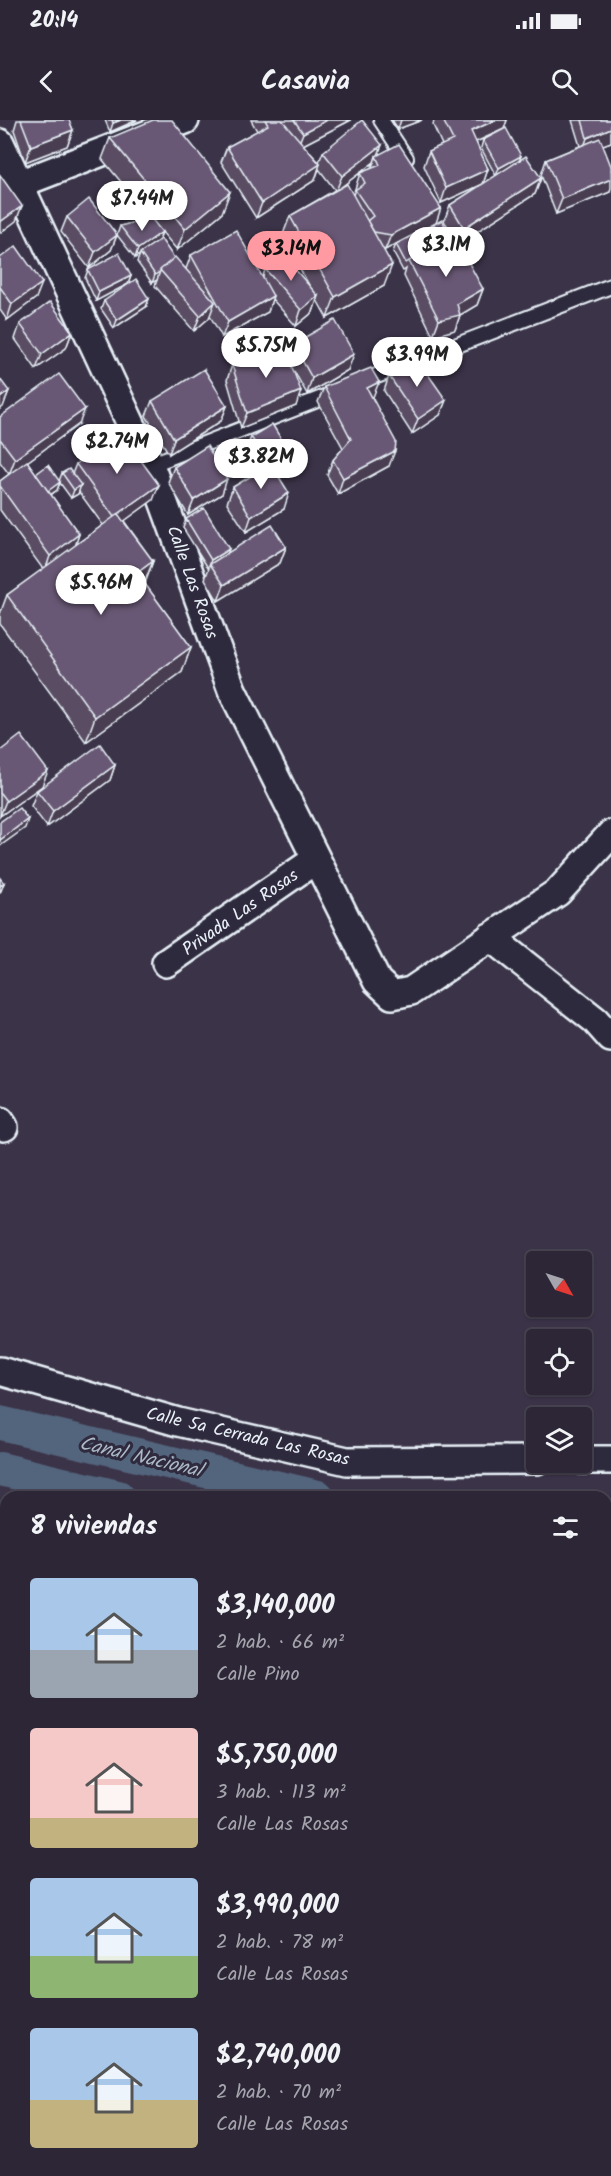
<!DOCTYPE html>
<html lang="es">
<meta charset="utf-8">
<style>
:root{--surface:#2c2636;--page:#383242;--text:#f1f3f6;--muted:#a6a5ad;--line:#484351;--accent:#ff9aa2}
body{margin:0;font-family:Kalam,sans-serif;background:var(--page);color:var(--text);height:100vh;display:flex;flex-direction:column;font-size:22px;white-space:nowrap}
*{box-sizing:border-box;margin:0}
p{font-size:20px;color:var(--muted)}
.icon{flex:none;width:33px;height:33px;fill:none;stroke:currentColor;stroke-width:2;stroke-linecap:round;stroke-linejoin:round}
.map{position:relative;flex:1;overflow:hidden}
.panel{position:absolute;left:0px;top:1371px;width:612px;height:686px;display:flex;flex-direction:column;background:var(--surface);border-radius:18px 18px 0 0;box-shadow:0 2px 4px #0004,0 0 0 2px var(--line)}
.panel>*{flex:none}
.needle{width:39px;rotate:129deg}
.buttons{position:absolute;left:526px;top:1131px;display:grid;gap:12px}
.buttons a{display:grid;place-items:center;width:66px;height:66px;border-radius:6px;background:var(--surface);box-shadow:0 2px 4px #0004,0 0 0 2px var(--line);font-size:30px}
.price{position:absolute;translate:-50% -51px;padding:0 14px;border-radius:21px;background:#fff;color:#222;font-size:20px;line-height:39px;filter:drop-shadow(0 2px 3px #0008)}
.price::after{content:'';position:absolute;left:50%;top:36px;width:18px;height:14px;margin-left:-9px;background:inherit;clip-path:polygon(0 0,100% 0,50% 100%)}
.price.on{background:var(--accent);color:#111}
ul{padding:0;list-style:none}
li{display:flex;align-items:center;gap:18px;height:150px;padding:0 30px}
li span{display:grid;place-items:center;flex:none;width:168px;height:120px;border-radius:6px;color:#555}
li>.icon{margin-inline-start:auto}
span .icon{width:72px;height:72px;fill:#fffc;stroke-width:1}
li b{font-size:26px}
h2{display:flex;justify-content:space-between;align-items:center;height:72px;padding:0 30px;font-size:26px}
.status{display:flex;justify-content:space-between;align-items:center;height:42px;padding:0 30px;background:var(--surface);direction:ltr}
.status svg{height:16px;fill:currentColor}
header{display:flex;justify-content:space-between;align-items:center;height:78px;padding:0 30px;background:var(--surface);font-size:27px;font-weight:800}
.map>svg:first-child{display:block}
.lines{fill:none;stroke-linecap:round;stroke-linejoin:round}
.canal{stroke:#52657d;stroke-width:34}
.lane-casing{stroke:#e8f1f8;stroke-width:18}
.street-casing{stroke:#e8f1f8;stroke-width:32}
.secondary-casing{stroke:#e8f1f8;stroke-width:38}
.path{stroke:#e8f1f8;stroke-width:4;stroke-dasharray:1.5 4.5;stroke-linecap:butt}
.lane{stroke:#2f2a3d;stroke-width:14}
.street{stroke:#2f2a3d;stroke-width:27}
.secondary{stroke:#2f2a3d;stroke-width:33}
.wall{fill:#5a4d64;stroke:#e8f1f8;stroke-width:1.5;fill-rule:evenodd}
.shaded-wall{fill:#4a3e51;stroke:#e8f1f8;stroke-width:1.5}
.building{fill:#695974;stroke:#e8f1f8;stroke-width:1.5}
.labels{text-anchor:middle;stroke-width:6;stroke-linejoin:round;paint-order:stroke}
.street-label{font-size:18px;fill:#e8f1f8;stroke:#2f2a3d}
.water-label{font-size:20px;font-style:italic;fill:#acb9c7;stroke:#2f2a3d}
</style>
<div class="status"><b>20:14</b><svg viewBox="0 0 49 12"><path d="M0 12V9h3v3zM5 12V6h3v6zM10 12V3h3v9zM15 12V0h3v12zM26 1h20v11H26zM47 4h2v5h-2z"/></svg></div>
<header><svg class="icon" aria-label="back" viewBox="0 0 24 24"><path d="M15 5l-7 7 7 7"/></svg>Casavia<svg class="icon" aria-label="search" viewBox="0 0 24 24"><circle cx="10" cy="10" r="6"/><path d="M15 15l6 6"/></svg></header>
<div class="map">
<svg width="611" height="2056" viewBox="0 0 611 2056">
<rect width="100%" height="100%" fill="#3b3348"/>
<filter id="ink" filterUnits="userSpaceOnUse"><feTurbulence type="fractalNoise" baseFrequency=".0167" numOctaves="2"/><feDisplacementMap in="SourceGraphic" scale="12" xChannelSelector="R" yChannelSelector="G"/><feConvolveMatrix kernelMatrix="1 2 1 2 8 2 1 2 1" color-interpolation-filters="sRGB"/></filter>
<g filter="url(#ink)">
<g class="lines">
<g class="canal">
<path d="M0,1303L318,1377"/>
<path d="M0,1349L118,1377"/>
<path d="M606,1404H611"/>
<path d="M606,1430H611"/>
<path d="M606,1466H611"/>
</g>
<g class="lane-casing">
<g id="lane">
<path d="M381,0L406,38"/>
<path d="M361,262L611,166"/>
<path d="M150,345L335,273"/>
</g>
</g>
<g class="street-casing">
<g id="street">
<path d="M0,23L150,345L232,570L377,861L392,875L411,871L558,772L611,714"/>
<path d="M19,64L185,0"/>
<path d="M490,817L595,900L611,918"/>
<path d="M166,843L315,740"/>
<path d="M0,1001L4,1007"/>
<path d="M0,1251L178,1302L347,1341L537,1340"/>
<path d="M582,1340H611"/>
<path d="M606,1879L611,1885"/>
<path d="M0,1953L6,1959"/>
<path d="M101,2050L109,2056"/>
<path d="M511,2050L516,2056"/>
</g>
</g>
<g class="secondary-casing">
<g id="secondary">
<path d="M0,1432L6,1434"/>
<path d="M606,1523H611"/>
</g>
</g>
<path class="path" d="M0,1698L6,1703"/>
<use href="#lane" class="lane"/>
<use href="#street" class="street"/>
<use href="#secondary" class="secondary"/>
</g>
<g class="wall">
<path d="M17,0H69L73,10L67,26L25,42L14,10Z"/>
<path d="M105,0H137L110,12Z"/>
<path d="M251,0H351L303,25L319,42L323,32L378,35L436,103L451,118L483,169L477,185L460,195L455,210L433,216L404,156L406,149L403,151L393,132L396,124L385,130H384V166L327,198L317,180L313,192L296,206L272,179L268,192L222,217L210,196L209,198L194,211L155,166L157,160L152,163L137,142L140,134L135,138L117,115L111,130L89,148L61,112L67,97L117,115L120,106L151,98L102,39L110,18L222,93L177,130L162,112L159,120L174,138L186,149L191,135L263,157L265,149L309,165L282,117L290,96L335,70L319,49L315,60L256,98L221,42L227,27L257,11ZM374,42L371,49L360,53L353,75L344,65Z"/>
<path d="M392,0H422L398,9Z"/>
<path d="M434,0H507L504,9L519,41L541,58L535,74L459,123L444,101L450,85L496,56L481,28L483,20L498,12L476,22L488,49L483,64L441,83L424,46L429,31L442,25L433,5Z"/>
<path d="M572,0H611V22L603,25L610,72L556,94L541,55L546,40L580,26Z"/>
<path d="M0,138L36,178L7,200L0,190Z"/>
<path d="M88,150L131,156L128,164L96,181L85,158Z"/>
<path d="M104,181L146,187L114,208L101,189Z"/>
<path d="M20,204L72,212L66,228L36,249L15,219Z"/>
<path d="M293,224L348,250L307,274L294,251L296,286L241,308L227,260L232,245L288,236Z"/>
<path d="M389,256L446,280L440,295L412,314L384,271Z"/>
<path d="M324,267L373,277L389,346L338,374L327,355L333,340L343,328L318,282Z"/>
<path d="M152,281L227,286L221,301L169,334L146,296Z"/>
<path d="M0,297L79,304L27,342L36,354L59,361L62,353L72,354L76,344L153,380L124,401L153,441L145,464L191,527L182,552L86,622L0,504V494L7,475L43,449L0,390V361L9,354L0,342ZM60,363L71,378L78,374L79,372L103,405L75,425L79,414L51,375L57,370Z"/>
<path d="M251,317L291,349L279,356L284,389L246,412L227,383L233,367L263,349L248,325Z"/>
<path d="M174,347L222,374L188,395L168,362Z"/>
<path d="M186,399L228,433L286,427L280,443L218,481L205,459L209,448H208L183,408Z"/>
<path d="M0,631L42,666L0,696Z"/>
<path d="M115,645L110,660L47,707L31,686L37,671Z"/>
</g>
<g class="shaded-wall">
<path d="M121,0H137L110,12L113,3Z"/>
<path d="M327,0H351L297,28L303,13Z"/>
<path d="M401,0H422L398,9Z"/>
<path d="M496,0H507L504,9L465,27L471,11Z"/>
<path d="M611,8V22L582,33L587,18Z"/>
<path d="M73,10L67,26L25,42L31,26Z"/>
<path d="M382,25L377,38L376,36L374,42L336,71L342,56Z"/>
<path d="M521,36L518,44L496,56L499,48Z"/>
<path d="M320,44L315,60L256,98L262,83Z"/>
<path d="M488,49L483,64L441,83L446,68Z"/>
<path d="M541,58L535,74L459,123L464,108Z"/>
<path d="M611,59V68L610,72L556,94L562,79Z"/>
<path d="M230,72L222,93L177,130L185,109Z"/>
<path d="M22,86L16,101L0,113V102Z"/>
<path d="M441,88L436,103L385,130L391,115Z"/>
<path d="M162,112L159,120L135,138L138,129Z"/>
<path d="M117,115L111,130L89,148L95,132Z"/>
<path d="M392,145L384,166L327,198L335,177Z"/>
<path d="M160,151L157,160L152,163L155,155Z"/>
<path d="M131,156L128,164L96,181L99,172Z"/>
<path d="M42,163L36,178L7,200L12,184Z"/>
<path d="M483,169L477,185L460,195L455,210L433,216L439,200L457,184Z"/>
<path d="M273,176L268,192L222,217L228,202Z"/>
<path d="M318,176L313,192L296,206L301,190Z"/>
<path d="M149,179L146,187L114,208L117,200Z"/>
<path d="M215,182L209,198L194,211L200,196Z"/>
<path d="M72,212L66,228L36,249L42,234Z"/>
<path d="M354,234L348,250L307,274L312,258Z"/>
<path d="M379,262L373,277L362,283L367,268Z"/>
<path d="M9,271L3,287L0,289V278Z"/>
<path d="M301,271L296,286L241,308L247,293Z"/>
<path d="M446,280L440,295L412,314L418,299Z"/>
<path d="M227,286L221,301L169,334L174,319Z"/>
<path d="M85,289L79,304L9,355L15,339Z"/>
<path d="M395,331L389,346L338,374L343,358Z"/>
<path d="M294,340L291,349L270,361L273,353Z"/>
<path d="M227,359L222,374L188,395L194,380Z"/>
<path d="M60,362L57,370L44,379L47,371Z"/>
<path d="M81,365L78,374L71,378L74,370Z"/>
<path d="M159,365L153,380L108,413L114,397Z"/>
<path d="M289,373L284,389L246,412L251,397Z"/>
<path d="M79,414L74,430L45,451L50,436Z"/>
<path d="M286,427L280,443L218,481L224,465Z"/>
<path d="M229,429L226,437L210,444L208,448L211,440Z"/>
<path d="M153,441L143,466L137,453Z"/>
<path d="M191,527L182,552L86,622L95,597Z"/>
<path d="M115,645L110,660L47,707L53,691Z"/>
<path d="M48,651L42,666L0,696L6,681Z"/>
<path d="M28,699L25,708L0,726V720Z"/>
<path d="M4,763L1,771L0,772V766Z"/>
</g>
<g class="building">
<path d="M21,0H69L73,10L31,26Z"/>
<path d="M112,0H121L113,3Z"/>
<path d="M153,0H172L230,72L185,109L110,18Z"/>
<path d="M265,0H282L320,44L262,83L227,27L268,5Z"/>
<path d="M294,0H327L303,13Z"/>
<path d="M362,0L382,25L342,56L323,32Z"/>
<path d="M443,0H496L471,11L488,49L446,68L429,31L453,20Z"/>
<path d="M582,0H611V8L587,18Z"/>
<path d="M506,8L521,36L499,48L483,20Z"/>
<path d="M600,18L611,46V59L562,79L546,40Z"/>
<path d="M399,24L441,88L391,115L374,112L367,101L373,96L355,70L365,63L360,53L380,45L376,36Z"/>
<path d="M526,36L541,58L464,108L450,85Z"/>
<path d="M0,55L22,86L0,102Z"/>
<path d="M347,64L392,145L335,177L290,96Z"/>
<path d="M89,79L117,115L95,132L67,97Z"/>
<path d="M151,98L162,112L138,129L120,106Z"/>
<path d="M442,100L451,118L406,143L396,124Z"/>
<path d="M236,110L273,176L228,202L191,135Z"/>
<path d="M454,116L483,169L457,184L460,195L439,200L409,141Z"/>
<path d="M161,119L174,138L161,151L155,155L140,133Z"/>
<path d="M16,126L42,163L12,184L0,167V138Z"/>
<path d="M119,133L131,156L99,172L88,150Z"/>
<path d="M282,134L318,176L301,190L265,149Z"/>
<path d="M175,137L215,182L200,196L160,150Z"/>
<path d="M136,159L149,179L117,200L104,181Z"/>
<path d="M50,182L72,212L42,234L20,204Z"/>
<path d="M335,200L354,234L312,258L293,224Z"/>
<path d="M284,226L301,271L247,293L232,245Z"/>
<path d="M416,237L446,280L418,299L389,256Z"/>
<path d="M371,248L379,262L367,268L396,322L395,331L343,358L333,340L351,319L324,267Z"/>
<path d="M204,249L227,286L174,319L152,281Z"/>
<path d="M59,254L85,289L15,339L0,319V297Z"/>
<path d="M0,259L9,271L0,278Z"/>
<path d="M272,304L294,340L276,351L271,344L269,345L251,317Z"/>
<path d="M120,312L159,365L114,397L76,344Z"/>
<path d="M207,326L227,359L194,380L174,347Z"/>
<path d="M27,341L79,414L50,436L0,366V361Z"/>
<path d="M271,344L289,373L251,397L233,367Z"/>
<path d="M48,345L60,362L48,371L36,354Z"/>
<path d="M69,349L81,365L74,370L62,353Z"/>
<path d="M204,388L229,429L211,440L186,399Z"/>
<path d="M118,394L153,441L137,453L191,527L95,597L7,475Z"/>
<path d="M272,405L286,427L224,465L210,444Z"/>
<path d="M21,615L48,651L6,681L0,673V631Z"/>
<path d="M100,624L115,645L53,691L37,671Z"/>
<path d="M19,688L28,699L0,720V702Z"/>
<path d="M0,758L4,763L0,766Z"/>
</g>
</g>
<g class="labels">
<g class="street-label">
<text transform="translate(193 462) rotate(70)" y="6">Calle Las Rosas</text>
<text transform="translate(240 792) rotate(-35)" y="6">Privada Las Rosas</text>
<text transform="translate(248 1316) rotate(13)" y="6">Calle 5a Cerrada Las Rosas</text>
</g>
<g class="water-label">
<text transform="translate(141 1336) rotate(13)" y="7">Canal Nacional</text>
</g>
</g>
</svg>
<div class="buttons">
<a><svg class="needle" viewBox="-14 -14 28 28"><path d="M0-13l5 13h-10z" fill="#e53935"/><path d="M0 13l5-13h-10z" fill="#a6a5ad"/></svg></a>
<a><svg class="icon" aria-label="locate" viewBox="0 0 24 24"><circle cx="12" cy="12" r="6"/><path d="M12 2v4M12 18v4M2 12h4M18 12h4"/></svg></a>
<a><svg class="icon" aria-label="layers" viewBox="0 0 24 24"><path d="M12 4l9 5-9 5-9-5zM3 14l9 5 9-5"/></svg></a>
</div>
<b class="price" style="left:142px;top:112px">$7.44M</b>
<b class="price" style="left:446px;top:158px">$3.1M</b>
<b class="price on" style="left:291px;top:162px">$3.14M</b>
<b class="price" style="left:266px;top:259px">$5.75M</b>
<b class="price" style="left:417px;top:268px">$3.99M</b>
<b class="price" style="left:117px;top:355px">$2.74M</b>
<b class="price" style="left:261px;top:370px">$3.82M</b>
<b class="price" style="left:101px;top:496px">$5.96M</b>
<section class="panel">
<h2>8 viviendas<svg class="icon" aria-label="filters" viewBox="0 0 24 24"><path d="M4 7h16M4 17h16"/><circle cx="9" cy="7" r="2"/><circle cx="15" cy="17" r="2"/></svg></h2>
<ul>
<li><span style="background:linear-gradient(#a9c7e8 60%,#9aa5b1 0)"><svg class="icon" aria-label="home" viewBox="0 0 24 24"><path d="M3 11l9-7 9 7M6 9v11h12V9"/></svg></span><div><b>$3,140,000</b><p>2 hab. · 66 m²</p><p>Calle Pino</p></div></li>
<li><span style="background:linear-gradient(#f6c9c9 75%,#c2b280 0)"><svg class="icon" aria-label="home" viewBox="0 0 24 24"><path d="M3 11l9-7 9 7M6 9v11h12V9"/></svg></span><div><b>$5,750,000</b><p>3 hab. · 113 m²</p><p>Calle Las Rosas</p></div></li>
<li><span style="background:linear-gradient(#a9c7e8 65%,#8fb573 0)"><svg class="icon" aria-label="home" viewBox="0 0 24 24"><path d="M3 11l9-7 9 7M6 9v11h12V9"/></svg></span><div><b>$3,990,000</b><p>2 hab. · 78 m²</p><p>Calle Las Rosas</p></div></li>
<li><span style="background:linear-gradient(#a9c7e8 60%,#c2b280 0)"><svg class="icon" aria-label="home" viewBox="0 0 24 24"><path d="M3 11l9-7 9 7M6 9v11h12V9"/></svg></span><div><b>$2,740,000</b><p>2 hab. · 70 m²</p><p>Calle Las Rosas</p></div></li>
</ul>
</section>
</div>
